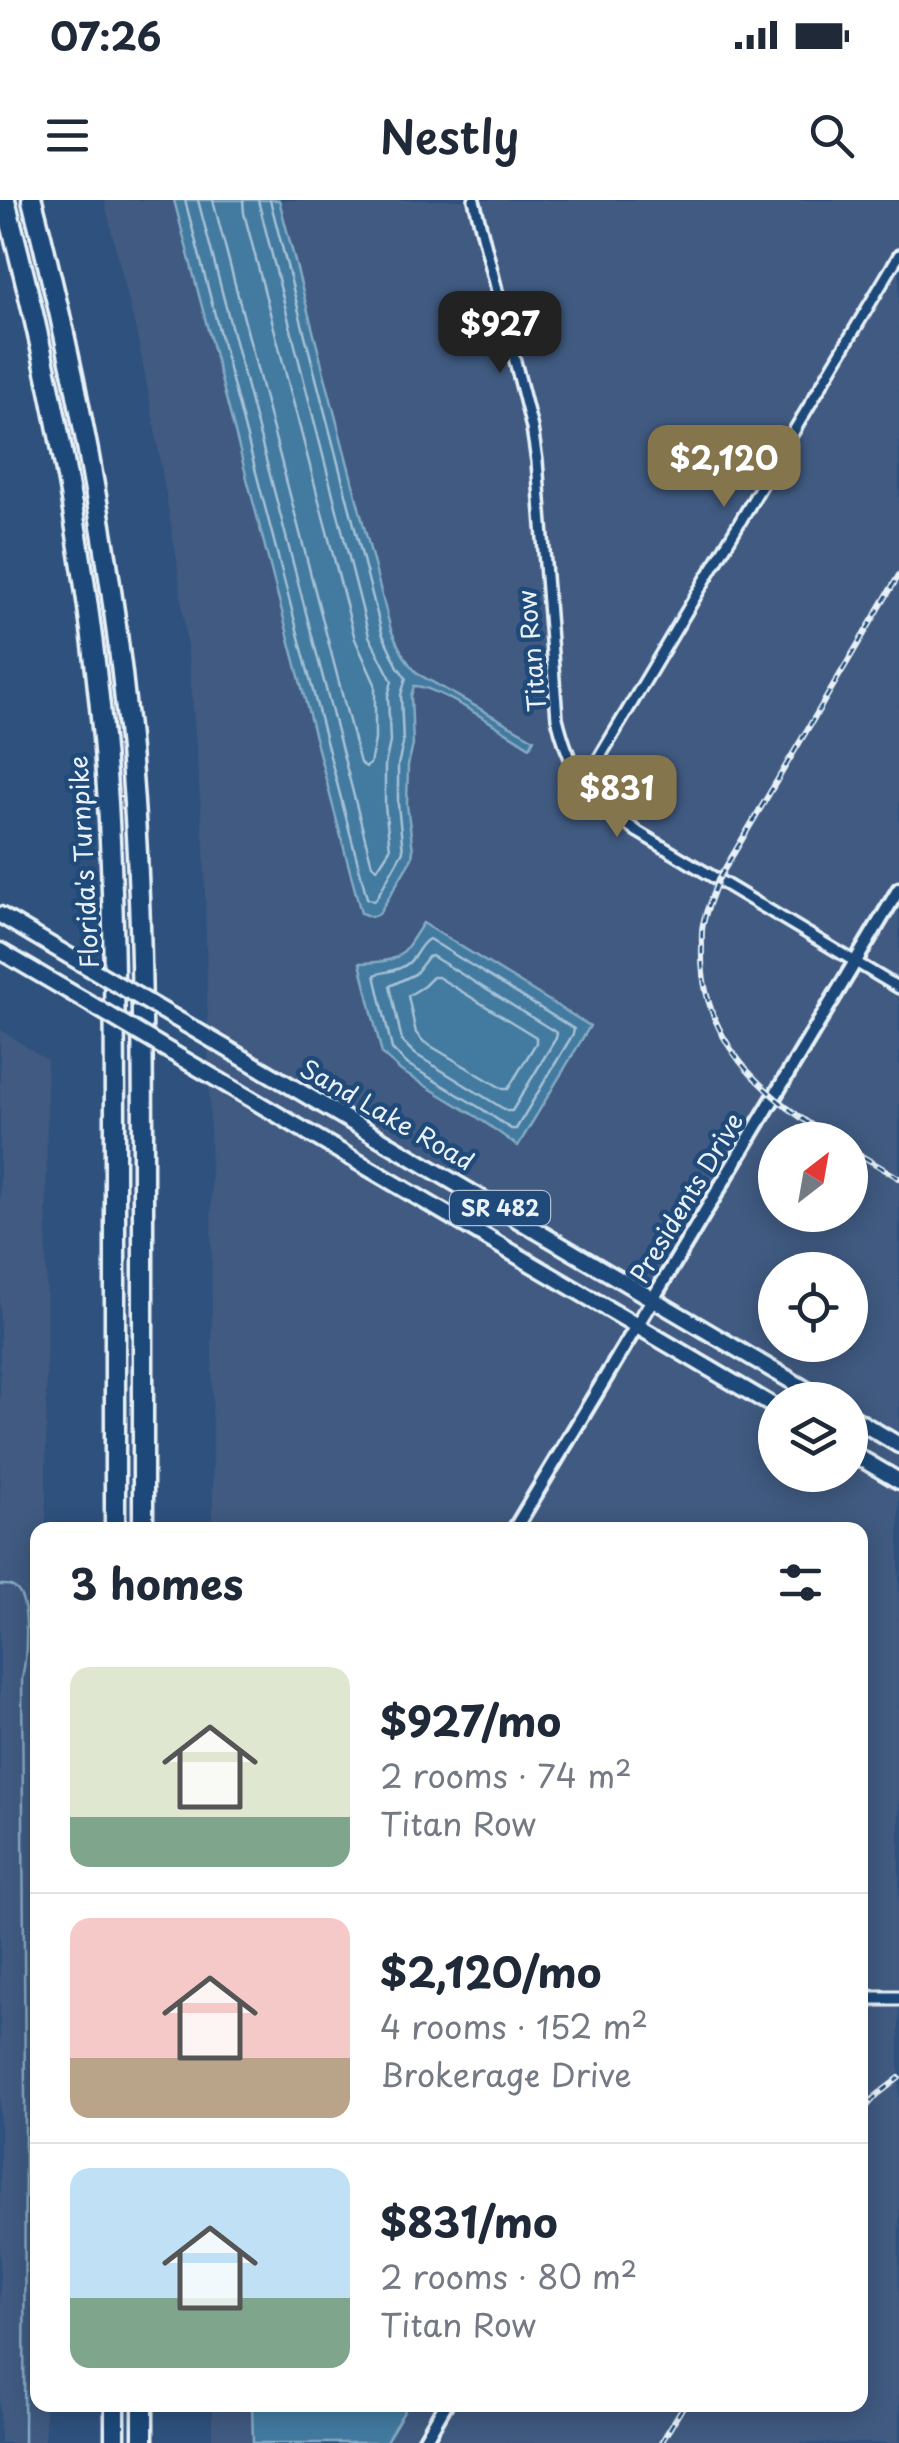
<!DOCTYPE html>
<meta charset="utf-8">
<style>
:root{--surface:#fff;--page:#f6f6f7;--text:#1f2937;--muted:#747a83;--line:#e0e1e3;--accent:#84754c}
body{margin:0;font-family:"Playpen Sans",sans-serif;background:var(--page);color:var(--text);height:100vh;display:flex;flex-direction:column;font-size:38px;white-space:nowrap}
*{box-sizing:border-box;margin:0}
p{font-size:32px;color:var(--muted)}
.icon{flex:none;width:55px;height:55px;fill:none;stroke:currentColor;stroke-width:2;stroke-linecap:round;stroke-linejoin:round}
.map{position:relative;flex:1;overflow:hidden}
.side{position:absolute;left:30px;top:1322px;width:838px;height:890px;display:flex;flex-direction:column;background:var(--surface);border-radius:20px;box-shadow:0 5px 25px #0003}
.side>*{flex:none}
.needle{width:65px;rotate:31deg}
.fabs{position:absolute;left:758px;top:922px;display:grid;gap:20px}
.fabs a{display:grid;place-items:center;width:110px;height:110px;border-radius:50%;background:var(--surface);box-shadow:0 5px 25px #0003;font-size:50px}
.price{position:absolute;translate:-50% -85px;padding:0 22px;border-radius:20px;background:var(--accent);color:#fff;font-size:32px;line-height:65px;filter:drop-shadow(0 2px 5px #0008)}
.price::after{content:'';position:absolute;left:50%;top:60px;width:30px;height:22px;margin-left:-15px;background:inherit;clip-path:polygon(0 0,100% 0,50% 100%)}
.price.current{background:#222;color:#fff}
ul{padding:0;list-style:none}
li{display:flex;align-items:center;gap:30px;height:250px;padding:0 40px}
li+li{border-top:2px solid var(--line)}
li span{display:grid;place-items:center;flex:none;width:280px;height:200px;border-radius:20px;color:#555}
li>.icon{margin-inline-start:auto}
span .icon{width:120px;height:120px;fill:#fffc;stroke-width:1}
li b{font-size:42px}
h2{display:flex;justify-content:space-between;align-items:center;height:120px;padding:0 40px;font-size:42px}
.status{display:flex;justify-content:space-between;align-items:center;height:70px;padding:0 50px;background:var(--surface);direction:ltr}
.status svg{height:28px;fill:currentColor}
header{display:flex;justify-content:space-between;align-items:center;height:130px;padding:0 40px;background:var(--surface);font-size:45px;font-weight:600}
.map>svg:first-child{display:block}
.built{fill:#3f5a81;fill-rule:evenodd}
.water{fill:#437aa0;stroke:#85aac3;stroke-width:2.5}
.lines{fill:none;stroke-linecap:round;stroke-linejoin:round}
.shore{stroke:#a6c1d5;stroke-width:2.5}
.stream{stroke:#85aac3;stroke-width:2.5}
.minor-casing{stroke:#e8f1f8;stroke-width:16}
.tertiary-casing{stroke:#e8f1f8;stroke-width:19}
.primary-casing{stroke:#e8f1f8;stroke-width:21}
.motorway-casing{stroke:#e8f1f8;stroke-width:25}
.minor{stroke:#1f4a7a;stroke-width:9}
.tertiary{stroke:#1f4a7a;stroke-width:11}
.primary{stroke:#1f4a7a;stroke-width:14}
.motorway{stroke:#1f4a7a;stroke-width:18}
.rail-casing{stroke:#e8f1f8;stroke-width:6}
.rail{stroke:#1f4a7a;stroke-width:2.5;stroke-dasharray:8;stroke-linecap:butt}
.primary-bridge-casing{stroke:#e8f1f8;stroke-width:21;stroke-linecap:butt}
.primary-bridge{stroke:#1f4a7a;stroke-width:14}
.labels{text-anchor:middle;stroke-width:9;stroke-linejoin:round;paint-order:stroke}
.shield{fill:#1f4a7a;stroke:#acbfd2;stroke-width:2.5}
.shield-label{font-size:22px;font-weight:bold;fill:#e8f1f8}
.street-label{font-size:25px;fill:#e8f1f8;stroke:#1f4a7a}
</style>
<div class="status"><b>07:26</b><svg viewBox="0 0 49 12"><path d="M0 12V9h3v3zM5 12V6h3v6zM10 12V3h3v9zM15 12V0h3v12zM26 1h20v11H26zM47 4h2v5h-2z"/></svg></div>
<header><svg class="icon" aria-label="menu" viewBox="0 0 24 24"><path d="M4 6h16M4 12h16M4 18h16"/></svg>Nestly<svg class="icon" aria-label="search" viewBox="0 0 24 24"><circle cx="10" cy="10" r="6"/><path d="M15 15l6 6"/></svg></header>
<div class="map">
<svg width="899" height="2243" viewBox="0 0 899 2243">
<rect width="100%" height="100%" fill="#2e517d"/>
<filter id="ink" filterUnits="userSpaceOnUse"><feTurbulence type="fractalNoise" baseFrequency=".01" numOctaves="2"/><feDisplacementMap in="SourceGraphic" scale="20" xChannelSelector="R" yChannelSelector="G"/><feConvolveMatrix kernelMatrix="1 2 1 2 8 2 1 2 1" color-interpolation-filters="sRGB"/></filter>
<g filter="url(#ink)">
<g class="built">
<path d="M104,0H899V2243H212V2205H860V1330H213L211,984L204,649L190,472L177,362L153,218L138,140ZM775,940H850V1015H775ZM775,1070H850V1145H775ZM775,1200H850V1275H775Z"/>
<path d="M0,829L47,860L46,1330H38V2205H45V2243H0Z"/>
</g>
<g class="water">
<path d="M174,0H279L391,430C399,447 405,461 418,474L534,539L530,547C507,533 436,485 414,486L411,496L413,545L408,565L407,605L413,650L412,658L379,714L371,717L361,713Z"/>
<path d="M423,723L590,826L518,946L477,917L401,871L382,854L360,763C403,761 400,758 423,723Z"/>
<path d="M252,2205H408L385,2243H253Z"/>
</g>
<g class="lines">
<g class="shore">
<path d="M185,0L367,698L373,701L376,699L403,651L398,605V565L403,544L401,495L406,478L398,467L382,433L270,0"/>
<path d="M198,0L372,665L377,669L390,649L385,606V565L390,542L388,496L392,481L369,436L258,0"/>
<path d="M213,0L360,563L366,567L370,564L375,540V484L355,439L244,13L243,0"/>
<path d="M429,739L574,829L573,834L516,929H511L482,909L407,864L392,849L375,775C384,771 398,772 407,764C417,757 419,744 429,739Z"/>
<path d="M432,756L557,833L556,838L512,911H507L415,854L402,841L390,786L415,774L428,757Z"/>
<path d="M433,777H438L536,837V843L508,889H503L424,842L416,833L408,796L424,786Z"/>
</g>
<path class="stream" d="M0,1385C7,1385 10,1384 16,1389C31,1401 26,1461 22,1479L25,1896L24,2243"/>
<g class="minor-casing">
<g id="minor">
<path d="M474,0L532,228L537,261L557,518C572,578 588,597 638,632L899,788"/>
<path d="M583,585L899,55"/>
</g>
</g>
<g class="tertiary-casing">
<g id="tertiary">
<path d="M514,1330L899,689"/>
<path d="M860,1798H899"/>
<path d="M423,2243L445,2205"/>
</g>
</g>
<g class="primary-casing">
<g id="primary">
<path d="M0,715L81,763"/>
<path d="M0,751L84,800"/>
<path d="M175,818L824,1200"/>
<path d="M171,852L775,1207"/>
<path d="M850,1216L899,1245"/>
<path d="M850,1252L899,1281"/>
</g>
</g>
<g class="motorway-casing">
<g id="motorway">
<path d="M5,0C57,198 95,399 108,603C115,722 115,840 115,959C115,1083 115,1206 115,1330"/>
<path d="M32,0C77,174 110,349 128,528C142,676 143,826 143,974C143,1093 143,1211 143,1330"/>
<path d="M143,2205V2243"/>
<path d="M115,2243V2205"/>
</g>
</g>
<use href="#minor" class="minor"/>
<use href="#tertiary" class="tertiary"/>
<use href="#primary" class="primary"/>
<use href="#motorway" class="motorway"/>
<g class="rail-casing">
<g id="rail">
<path d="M835,940C762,896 699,839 702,747C702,740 701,732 703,724C706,709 713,695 718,680L899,375"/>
<path d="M850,949L899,978"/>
<path d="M860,1914L877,1895L899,1878"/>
<path d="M661,2243L684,2205"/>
</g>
</g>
<use href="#rail" class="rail"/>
<g class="primary-bridge-casing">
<g id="primary-bridge">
<path d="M81,763L175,818"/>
<path d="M84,800L171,852"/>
</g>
</g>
<use href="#primary-bridge" class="primary-bridge"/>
</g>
</g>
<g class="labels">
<rect class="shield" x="450" y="991" width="100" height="34" rx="8"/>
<g class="shield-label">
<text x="500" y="1016">SR 482</text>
</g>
<g class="street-label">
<text transform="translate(532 451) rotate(-95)" y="9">Titan Row</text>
<text transform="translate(84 662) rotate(-93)" y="9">Florida's Turnpike</text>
<text transform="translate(387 915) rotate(30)" y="9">Sand Lake Road</text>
<text transform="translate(687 998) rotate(-59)" y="9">Presidents Drive</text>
</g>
</g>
</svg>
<div class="fabs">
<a><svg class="needle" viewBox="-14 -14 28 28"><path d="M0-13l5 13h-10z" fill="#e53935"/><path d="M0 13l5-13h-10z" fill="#747a83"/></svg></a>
<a><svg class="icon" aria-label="locate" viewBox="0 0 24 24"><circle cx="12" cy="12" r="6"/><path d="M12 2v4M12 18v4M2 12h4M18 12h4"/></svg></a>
<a><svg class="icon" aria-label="layers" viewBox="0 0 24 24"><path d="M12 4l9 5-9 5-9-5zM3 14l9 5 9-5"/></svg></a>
</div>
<b class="price current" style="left:500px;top:176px">$927</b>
<b class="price" style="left:724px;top:310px">$2,120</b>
<b class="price" style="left:617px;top:640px">$831</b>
<section class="side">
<h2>3 homes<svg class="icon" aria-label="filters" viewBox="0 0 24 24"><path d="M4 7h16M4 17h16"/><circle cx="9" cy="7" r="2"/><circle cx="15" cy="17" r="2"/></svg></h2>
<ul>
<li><span style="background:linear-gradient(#dfe7d0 75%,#7fa58c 0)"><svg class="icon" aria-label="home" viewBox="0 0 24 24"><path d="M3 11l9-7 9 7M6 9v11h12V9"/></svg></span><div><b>$927/mo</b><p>2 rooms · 74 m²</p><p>Titan Row</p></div></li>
<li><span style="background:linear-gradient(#f6c9c9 70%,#b9a48a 0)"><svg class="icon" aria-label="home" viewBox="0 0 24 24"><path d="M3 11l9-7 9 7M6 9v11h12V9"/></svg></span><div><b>$2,120/mo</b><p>4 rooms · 152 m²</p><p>Brokerage Drive</p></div></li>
<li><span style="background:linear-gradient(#bfe0f5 65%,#7fa58c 0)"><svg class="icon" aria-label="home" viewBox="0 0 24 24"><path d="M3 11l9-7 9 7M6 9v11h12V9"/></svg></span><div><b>$831/mo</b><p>2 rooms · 80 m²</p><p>Titan Row</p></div></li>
</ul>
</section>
</div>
